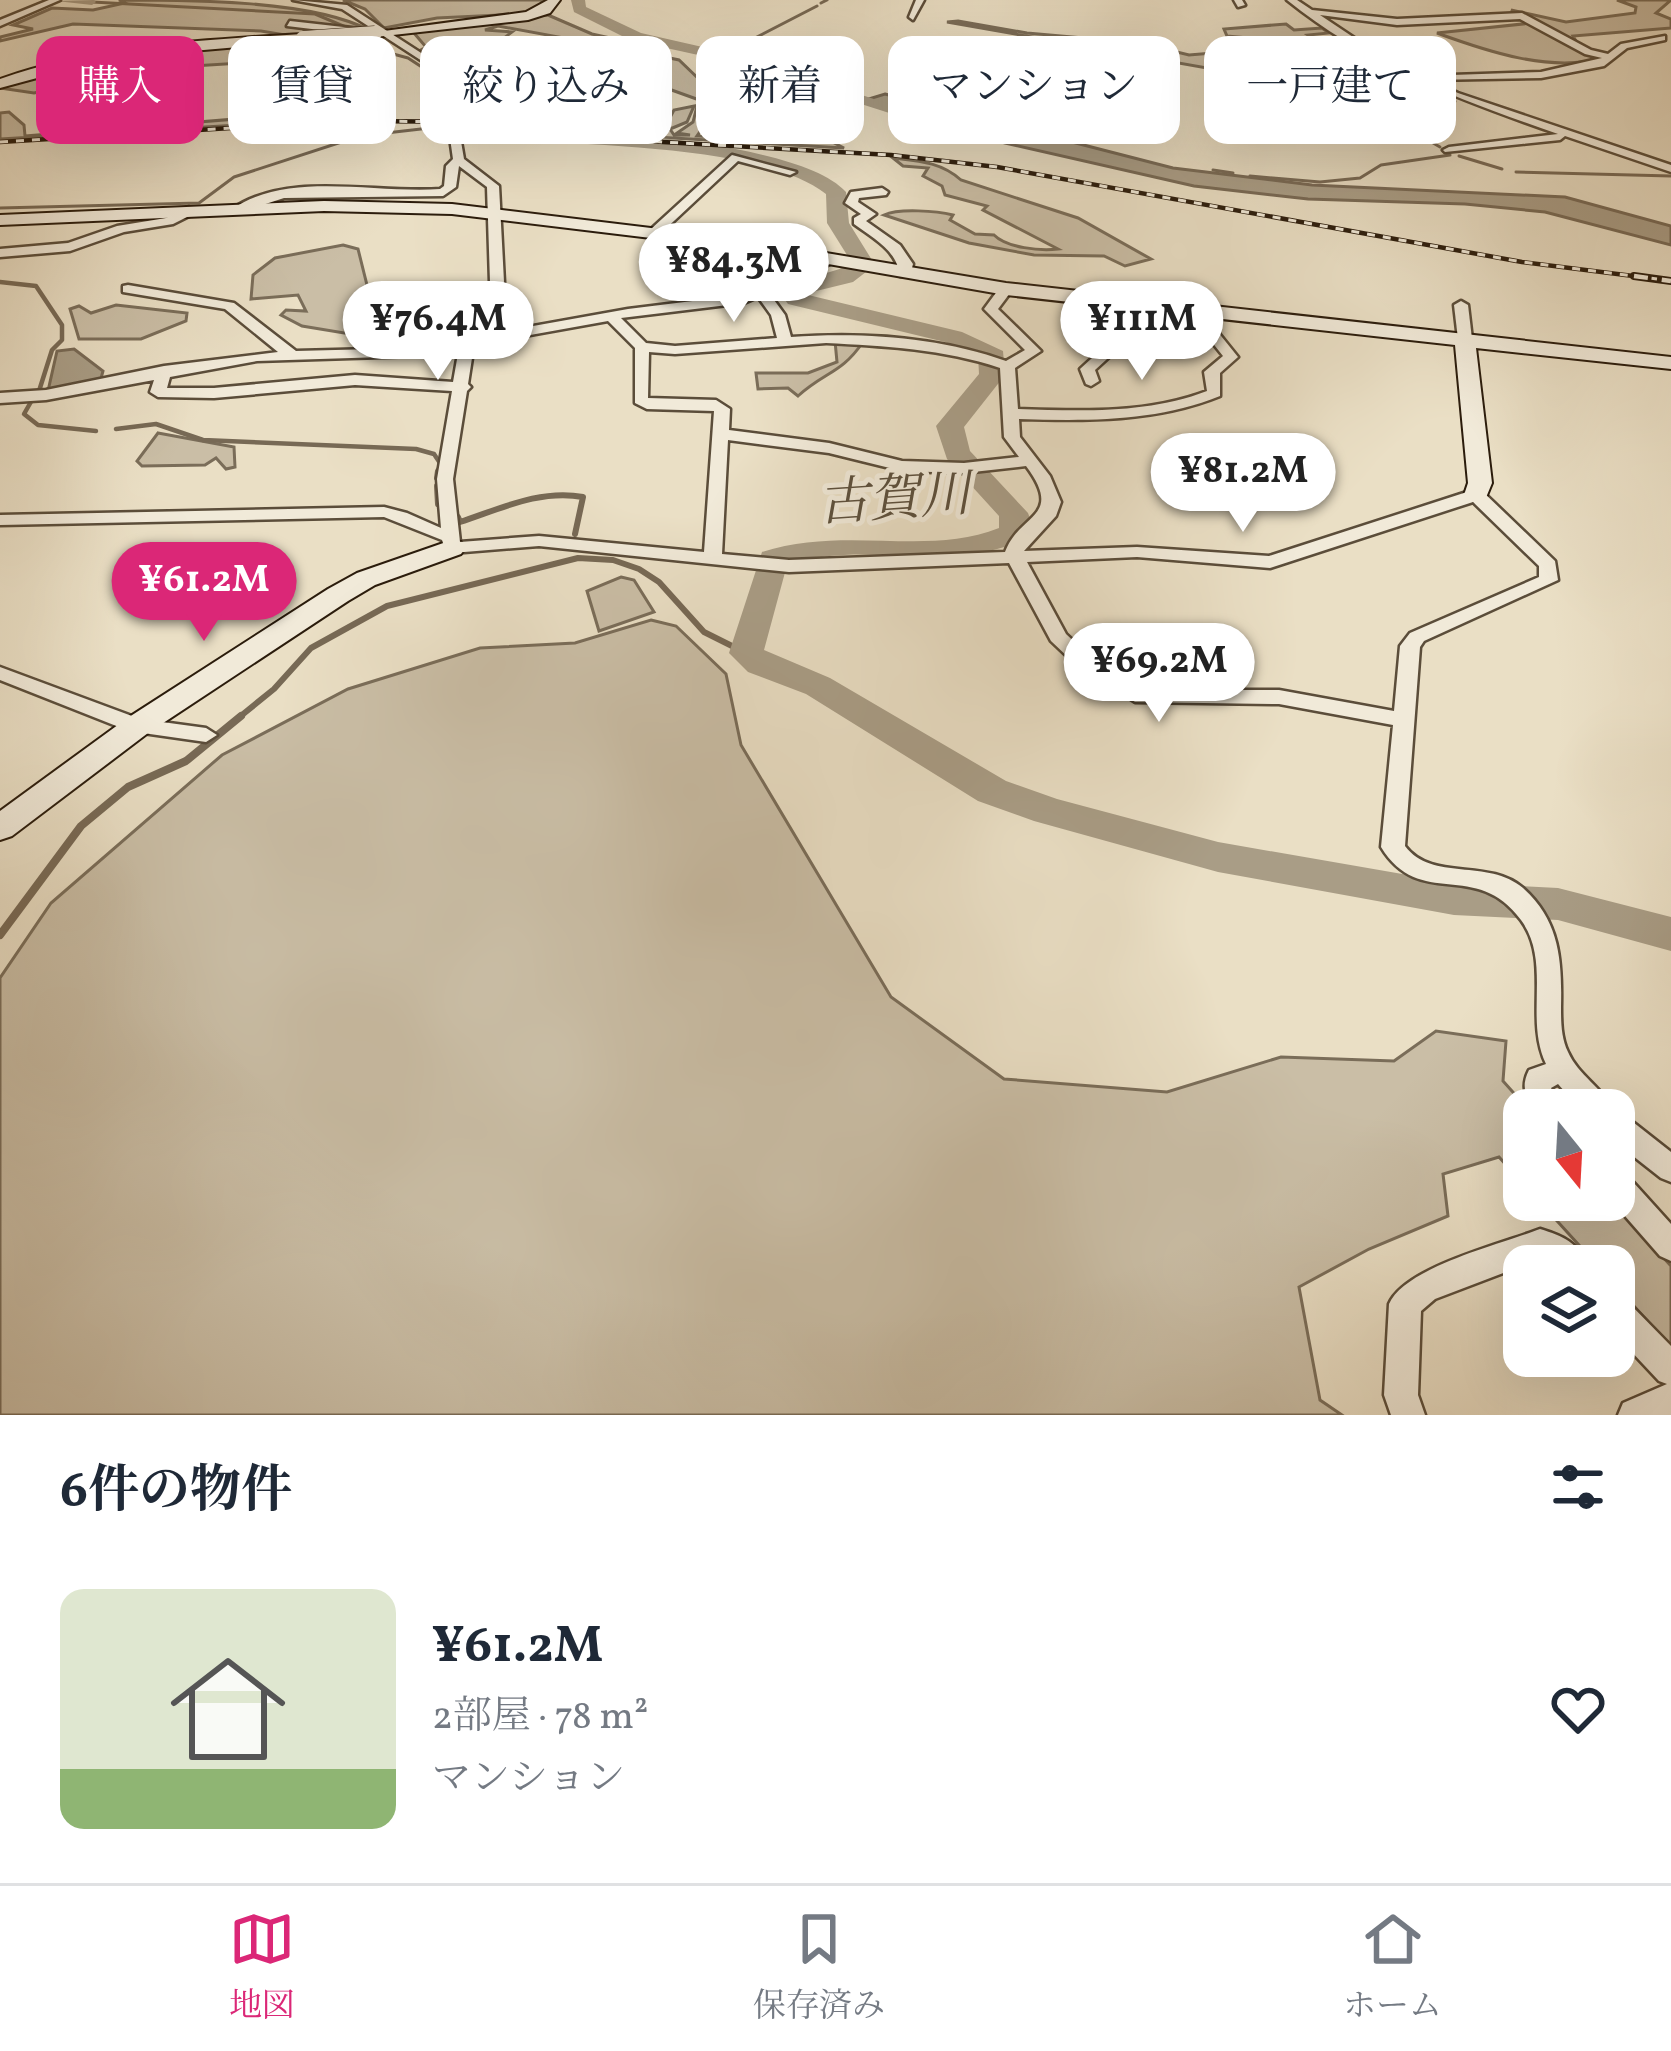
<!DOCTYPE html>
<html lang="ja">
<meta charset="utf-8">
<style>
:root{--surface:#fff;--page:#f6f6f7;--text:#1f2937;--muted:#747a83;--line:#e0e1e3;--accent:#db2777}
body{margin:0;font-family:Vollkorn,"Noto Serif JP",serif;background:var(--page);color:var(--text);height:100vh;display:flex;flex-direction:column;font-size:45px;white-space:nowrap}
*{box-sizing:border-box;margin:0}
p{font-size:39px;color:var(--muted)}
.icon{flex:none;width:66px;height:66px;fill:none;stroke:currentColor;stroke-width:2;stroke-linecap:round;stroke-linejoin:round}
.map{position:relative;height:1415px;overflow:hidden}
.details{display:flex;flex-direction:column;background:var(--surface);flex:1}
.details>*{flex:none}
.top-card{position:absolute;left:36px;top:36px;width:1599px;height:108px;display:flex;gap:24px}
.needle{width:78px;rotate:162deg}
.buttons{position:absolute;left:1503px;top:1089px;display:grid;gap:24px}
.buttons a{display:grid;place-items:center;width:132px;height:132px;border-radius:24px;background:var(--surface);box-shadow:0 12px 48px #0002;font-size:60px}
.price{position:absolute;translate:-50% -102px;padding:0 27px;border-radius:42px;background:#fff;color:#222;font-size:39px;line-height:78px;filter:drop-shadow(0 3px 6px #0008)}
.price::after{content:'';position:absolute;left:50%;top:72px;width:36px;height:27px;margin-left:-18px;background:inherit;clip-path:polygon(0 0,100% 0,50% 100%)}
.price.current{background:var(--accent);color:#fff}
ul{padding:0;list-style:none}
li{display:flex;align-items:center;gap:36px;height:300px;padding:0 60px}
li span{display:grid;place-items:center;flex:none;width:336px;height:240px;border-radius:24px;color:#555}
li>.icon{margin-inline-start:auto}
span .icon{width:144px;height:144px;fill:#fffc;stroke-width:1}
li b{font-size:51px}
h2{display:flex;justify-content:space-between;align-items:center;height:144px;padding:0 60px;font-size:51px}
.chip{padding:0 42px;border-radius:24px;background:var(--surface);box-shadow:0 12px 48px #0002;font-size:42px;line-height:108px}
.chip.current{background:var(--accent);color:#fff}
.tabs{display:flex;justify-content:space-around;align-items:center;height:168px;border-top:3px solid var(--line);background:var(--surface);font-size:33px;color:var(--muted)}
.tabs a{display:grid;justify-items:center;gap:6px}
.tabs .current{color:var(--accent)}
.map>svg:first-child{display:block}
.green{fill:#cabea6;stroke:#7a6d59;stroke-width:3;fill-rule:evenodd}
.water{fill:#a99d86;stroke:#776955;stroke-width:3}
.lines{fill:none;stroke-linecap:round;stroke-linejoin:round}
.stream-far3{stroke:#776955;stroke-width:3}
.stream-far2{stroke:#776955;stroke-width:4.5}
.stream-far1{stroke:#776955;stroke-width:6}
.stream{stroke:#776955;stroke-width:8}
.canal{fill:#a99d86;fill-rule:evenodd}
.river{fill:#a99d86;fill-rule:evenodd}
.street-casing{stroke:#5b4d3a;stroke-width:5}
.secondary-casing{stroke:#2b1c0c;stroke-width:4}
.street{fill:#f1ead9;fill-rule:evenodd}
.secondary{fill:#f1ead9;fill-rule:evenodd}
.rail-far1-casing{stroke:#2b1c0c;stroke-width:4.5}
.rail-casing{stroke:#2b1c0c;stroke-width:8}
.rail-far1{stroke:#f1ead9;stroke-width:3;stroke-dasharray:8;stroke-linecap:butt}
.rail{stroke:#f1ead9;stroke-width:4.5;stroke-dasharray:14;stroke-linecap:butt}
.secondary-bridge-casing{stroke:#2b1c0c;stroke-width:15;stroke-linecap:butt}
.secondary-bridge{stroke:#f1ead9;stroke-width:14}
.labels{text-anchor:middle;stroke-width:10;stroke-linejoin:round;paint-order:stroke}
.water-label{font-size:51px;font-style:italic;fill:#5d503d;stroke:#f1ead9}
</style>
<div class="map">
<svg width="1671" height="1415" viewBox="0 0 1671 1415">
<rect width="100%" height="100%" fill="#eadfc5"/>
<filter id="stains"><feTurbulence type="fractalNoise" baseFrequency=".00167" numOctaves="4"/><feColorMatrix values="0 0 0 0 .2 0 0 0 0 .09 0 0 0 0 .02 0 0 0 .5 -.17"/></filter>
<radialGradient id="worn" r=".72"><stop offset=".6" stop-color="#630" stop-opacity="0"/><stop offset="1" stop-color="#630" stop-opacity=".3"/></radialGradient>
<g class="green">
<path d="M119,0C192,0 314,0 371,31L291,36L261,31L73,24L0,41V37L33,29L13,25L52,8L93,10L125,3Z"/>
<path d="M343,0H543L538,9L523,14L437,18L384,28L365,9Z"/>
<path d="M1617,0H1671L1656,13L1671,19V28L1573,36L1582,51L1602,58C1551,73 1486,51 1437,33L1532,23L1511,10L1566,22L1635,13L1636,7Z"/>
<path d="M548,15L592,34L628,42L641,52L679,60L703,83L756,103L844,148L638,136L455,117C442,102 444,91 453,74L419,51L426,47L414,33L430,26ZM498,26L597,44L612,63H593L602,57L583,63L592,56L574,52L550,62L576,57L489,98V85H464L474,65L496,59V44L512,32L485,30ZM630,75L727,110L718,137L697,136L715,111L697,106L693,122L677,133L690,135H674L670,129L687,122L694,106L674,110L666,125L660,122L669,110L644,113L653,120L643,115L596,116L548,105L603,81Z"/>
<path d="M958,21L1027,33L1140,43L1189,55L1249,50L1278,62L1361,80L1400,75L1456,102L1314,87L947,22Z"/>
<path d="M1286,24L1294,30L1322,28L1329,33L1308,35C1327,48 1352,44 1373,58L1314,44L1227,36L1224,29Z"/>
<path d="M313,41L316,50L269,56L305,64L301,78L323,92L321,101L291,122L0,139V113L9,112L24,125L25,136L273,116L299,94L272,70L251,72L241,63L112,71L104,79L34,93L0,88L98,57L107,61L164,50Z"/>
<path d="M893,158C919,161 941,162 961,180L1078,218L1151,259L1125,266L1104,256L1034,255L969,243L884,215C899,208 937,211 953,215L950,220L975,234L994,235C1007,248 1040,251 1058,249L983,210L987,206L945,195L942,186L923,176L928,168L903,166Z"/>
<path d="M343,245L358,249L370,297L405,298L417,291L442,287L477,309L458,343L382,349L375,338L302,326L281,315L286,310L306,311L298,295L251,299L253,275L275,258Z"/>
<path d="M116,305L187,313L186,321L141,339H79L70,309L79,306L91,313Z"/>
<path d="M835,341L863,342C841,374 826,371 798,396L788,388L758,389L756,373H808L837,362Z"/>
<path d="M158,433L234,447L235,467L226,469L216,458L205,465L142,466L137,461Z"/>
<path d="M621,577L634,580L654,612L599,631L587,591Z"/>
<path d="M651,620L676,626L726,674L741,745L891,997L1004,1079L1167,1092L1281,1057L1394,1061L1436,1031L1506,1041L1503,1081L1529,1110H1524V1185L1499,1157L1443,1174L1448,1216L1369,1249L1299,1287L1320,1400L1342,1415H0V978L51,903L222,755L348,689L480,648L575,643Z"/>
<path d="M1538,1200H1611L1671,1266V1347L1614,1284V1266H1598Z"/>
</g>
<g class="water">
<path d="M885,94L1173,168L1312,185L1565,197L1671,226V245L1545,212L1465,204L1308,199L1194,186L1005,143L862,101Z"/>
<path d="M74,349L103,371L100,382L48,391L57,351Z"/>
</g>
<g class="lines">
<g class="stream-far3">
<path d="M92,2L315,14L348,28L371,48L408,58L434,75L432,97L447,126"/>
<path d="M821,3L827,0"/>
<path d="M747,52L752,50L753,39L817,6"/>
<path d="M730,57L741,54"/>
<path d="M1425,99L1409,129L1440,147"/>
<path d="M1459,156L1502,169"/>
<path d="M1213,170L1233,173"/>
<path d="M1516,172L1671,176"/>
<path d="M1250,176L1320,182L1360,178L1381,165L1450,155"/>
<path d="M0,208L199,203L234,177L360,136L447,126"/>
</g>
<g class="stream-far2">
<path d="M0,282L36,286L62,325V340L52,350L39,391"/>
<path d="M32,400L24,414L38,425L96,431"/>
<path d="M116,429L156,424L203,440L416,449L434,454L440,463L438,474"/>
</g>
<g class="stream-far1">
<path d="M437,478L438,471"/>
<path d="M437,486L438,504"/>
<path d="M458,517L460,522C500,509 540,489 583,497L575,534"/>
<path d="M237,719L274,689L311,648L387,606L578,558L613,560L639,569L659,582L704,632L746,653"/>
</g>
<path class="stream" d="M0,935L81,826L128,787L186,761L241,716"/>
<path class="canal" d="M94,0L96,2L92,5L56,1Z"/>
<g class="river">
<path d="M571,0H585L586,7L641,33L742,56L923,115L908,119L730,62L630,40L574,12Z"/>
<path d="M447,121C532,129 793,134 846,192L849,223L875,265L853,282L804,294L962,332L1003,351L1005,375L964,427L970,451L1028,513L1032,524L1022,541C941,574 865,539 787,565L764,650L830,678L1006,781L1057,799L1218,842L1454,883L1558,888L1671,917V951L1558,920L1454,915L1218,872L1034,821L978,801L806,694L748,672L729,653L762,552C846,525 926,557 999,528V516L947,459L936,426L979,374L978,355L945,342L788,304L780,293C797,273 830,277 852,263L827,223L826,194C751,136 539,150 441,130V122Z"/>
</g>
<g class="street-casing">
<g id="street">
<path d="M49,0H60L0,26V20Z"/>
<path d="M293,0L347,5L449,71L445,108L458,124L464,159L499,186L504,282L478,336L628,309L741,295L829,255L836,259L834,262L769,293L785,315L791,337C862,332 939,337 1006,361L1025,350L984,309L1001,286L1006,285L1013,289L998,309L1041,351L1015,368L1018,409C1081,411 1147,414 1207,391L1204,372L1223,356L1191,316L1195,305H1205V316L1238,357L1220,373V396C1156,422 1087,421 1019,419L1020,437L1050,476L1061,502L1056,516L1024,551L1137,547L1269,556L1470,491H1482L1555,561L1558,580L1424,641L1420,647L1405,846C1432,882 1488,858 1523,888C1560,921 1562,961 1561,1007C1561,1021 1561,1038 1568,1052C1578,1075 1603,1088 1613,1110H1581L1558,1084L1551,1088L1563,1110H1534C1525,1095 1521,1086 1529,1070L1546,1064C1524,1018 1552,962 1521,920C1476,858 1420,911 1381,847L1393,725L1279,704L1135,702L1069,658L1051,641L1009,563L789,572L539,546L452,553L446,552L442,540L384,517L0,525V515L384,507L407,513L441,528L437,479L452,391L355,385L214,398L158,397L150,392L154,380L46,400L0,403V393L46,390L164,366L278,352L225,309L123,292V286L128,285L234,303L296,351L414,348L462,339L490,282L487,187L459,166L456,187L443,196L284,198L238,213L232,209C289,170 375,194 440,189L444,186L446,166L453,159L448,124L435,108L439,72L342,9ZM758,297L771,315L777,338L675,346L646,343L621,318L744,303ZM608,321L635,348V403L647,409L714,411L704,552L539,536L460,542L453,479L467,391L471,387L468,384L474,345ZM826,343C884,346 944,349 1000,368L1004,437L1019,457L964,463L902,461L829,443L729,430L730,409L716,400L648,398L649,352L675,354ZM459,348L453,382L355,375L214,388H167L170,377L257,361L414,356ZM728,440L829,453L902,471L964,473L1026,466C1065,518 1019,513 1005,552L789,560L722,554ZM1473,502L1539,566V577L1410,633L1400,646L1394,711L1279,690H1146L1083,650L1066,634L1027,562L1137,557L1270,568Z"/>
<path d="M916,0H924L913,20L909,17Z"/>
<path d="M1234,0H1242L1245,5L1238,7Z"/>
<path d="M1287,0H1297L1312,10L1397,19L1522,13L1591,50L1608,54L1621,44L1665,36V40L1627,48L1604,66L1541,78L1430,80L1458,93L1671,165V172L1565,136L1560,140L1445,152L1443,150L1449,147L1558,134C1457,99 1371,67 1287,0ZM1320,15L1397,25L1520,19L1585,54L1602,58L1541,72L1422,76L1389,61Z"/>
<path d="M290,21L361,29L366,32L361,35L287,26Z"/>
<path d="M732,155L796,172L790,175L738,161L659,235H651V229Z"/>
<path d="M882,188L888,192L886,195L859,198L858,202L876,214L866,221L900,245L913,264L910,276H900C897,250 874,239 854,224V218L861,214L845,203L851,192Z"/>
<path d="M189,207L195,211L193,214L173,224L124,232L70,251L0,257V249L68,243L117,226L166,218Z"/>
<path d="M1094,294L1099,295L1130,338L1095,370L1099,381L1091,386L1086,384L1080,369L1115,337L1087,298Z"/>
<path d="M1461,301L1468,305L1472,339L1465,343L1458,339L1454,305Z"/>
<path d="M0,667L140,719L206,728L217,735L206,742L129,731L0,680Z"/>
<path d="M1614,1111L1624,1115L1671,1152V1182L1661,1178L1614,1141Z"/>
<path d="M1614,1168L1624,1172L1671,1224V1261L1660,1256L1611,1200H1614Z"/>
<path d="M1540,1229C1563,1236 1579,1243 1588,1266H1552L1540,1259L1435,1299L1421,1311L1418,1395L1425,1415H1391L1384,1395L1389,1304C1405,1267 1502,1244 1540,1229Z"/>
<path d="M1614,1294L1625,1299L1671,1346V1415H1618L1623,1403L1667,1384L1659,1381L1614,1333Z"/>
</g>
</g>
<g class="secondary-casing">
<g id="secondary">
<path d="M548,0H560L550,13L528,20L375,37L369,33L526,12Z"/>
<path d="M303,34L308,41L111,58L0,88V79C98,45 200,40 303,34Z"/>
<path d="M324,201L452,204L742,239L1006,283L1671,357V369L1476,348L1492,483L1485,500L1476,502L1464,495L1468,483L1455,345L1006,295L742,249L452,214L324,211L0,225V215Z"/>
<path d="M452,540L461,542L465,548L461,554L375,585L348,601L148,733L12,836L0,840V811L126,719L328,589L357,573Z"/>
</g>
</g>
<use href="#street" class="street"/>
<use href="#secondary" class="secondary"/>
<g class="rail-far1-casing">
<path id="rail-far1" d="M0,142L347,121L503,122L663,142L891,155L997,167L1522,262L1657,279"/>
</g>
<g class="rail-casing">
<path id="rail" d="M1634,276L1671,281"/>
</g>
<use href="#rail-far1" class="rail-far1"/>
<use href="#rail" class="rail"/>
<g class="secondary-bridge-casing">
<path id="secondary-bridge" d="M303,38L375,33"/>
</g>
<use href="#secondary-bridge" class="secondary-bridge"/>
</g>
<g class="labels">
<g class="water-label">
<text transform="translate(894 497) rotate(-4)" y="18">古賀川</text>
</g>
</g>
<rect width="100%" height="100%" filter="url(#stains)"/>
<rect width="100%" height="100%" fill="url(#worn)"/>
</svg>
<div class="buttons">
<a><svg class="needle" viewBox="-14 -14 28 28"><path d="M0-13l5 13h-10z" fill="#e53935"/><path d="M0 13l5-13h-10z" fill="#747a83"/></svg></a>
<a><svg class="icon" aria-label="layers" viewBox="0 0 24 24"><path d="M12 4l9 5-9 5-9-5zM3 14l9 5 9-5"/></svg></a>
</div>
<b class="price" style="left:734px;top:325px">¥84.3M</b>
<b class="price" style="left:438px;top:383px">¥76.4M</b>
<b class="price" style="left:1142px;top:383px">¥111M</b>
<b class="price" style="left:1243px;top:535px">¥81.2M</b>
<b class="price current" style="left:204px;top:644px">¥61.2M</b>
<b class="price" style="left:1159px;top:725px">¥69.2M</b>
<div class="top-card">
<a class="chip current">購入</a>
<a class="chip">賃貸</a>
<a class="chip">絞り込み</a>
<a class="chip">新着</a>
<a class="chip">マンション</a>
<a class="chip">一戸建て</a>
</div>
</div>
<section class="details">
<h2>6件の物件<svg class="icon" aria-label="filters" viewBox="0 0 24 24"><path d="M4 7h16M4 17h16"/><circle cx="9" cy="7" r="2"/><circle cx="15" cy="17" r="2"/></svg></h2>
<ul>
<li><span style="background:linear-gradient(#dfe7d0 75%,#8fb573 0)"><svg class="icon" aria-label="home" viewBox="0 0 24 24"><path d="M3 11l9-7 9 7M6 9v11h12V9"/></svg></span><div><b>¥61.2M</b><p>2部屋 · 78 m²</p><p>マンション</p></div><svg class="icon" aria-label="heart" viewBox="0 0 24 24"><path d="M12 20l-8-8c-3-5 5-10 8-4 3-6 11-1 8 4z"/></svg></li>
</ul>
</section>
<nav class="tabs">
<a class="current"><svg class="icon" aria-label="map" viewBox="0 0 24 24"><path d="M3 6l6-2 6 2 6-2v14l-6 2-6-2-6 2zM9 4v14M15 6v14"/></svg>地図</a>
<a><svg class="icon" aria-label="saved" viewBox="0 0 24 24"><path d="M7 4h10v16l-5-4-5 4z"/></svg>保存済み</a>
<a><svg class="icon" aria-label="home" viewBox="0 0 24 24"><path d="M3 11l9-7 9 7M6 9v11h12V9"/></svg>ホーム</a>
</nav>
